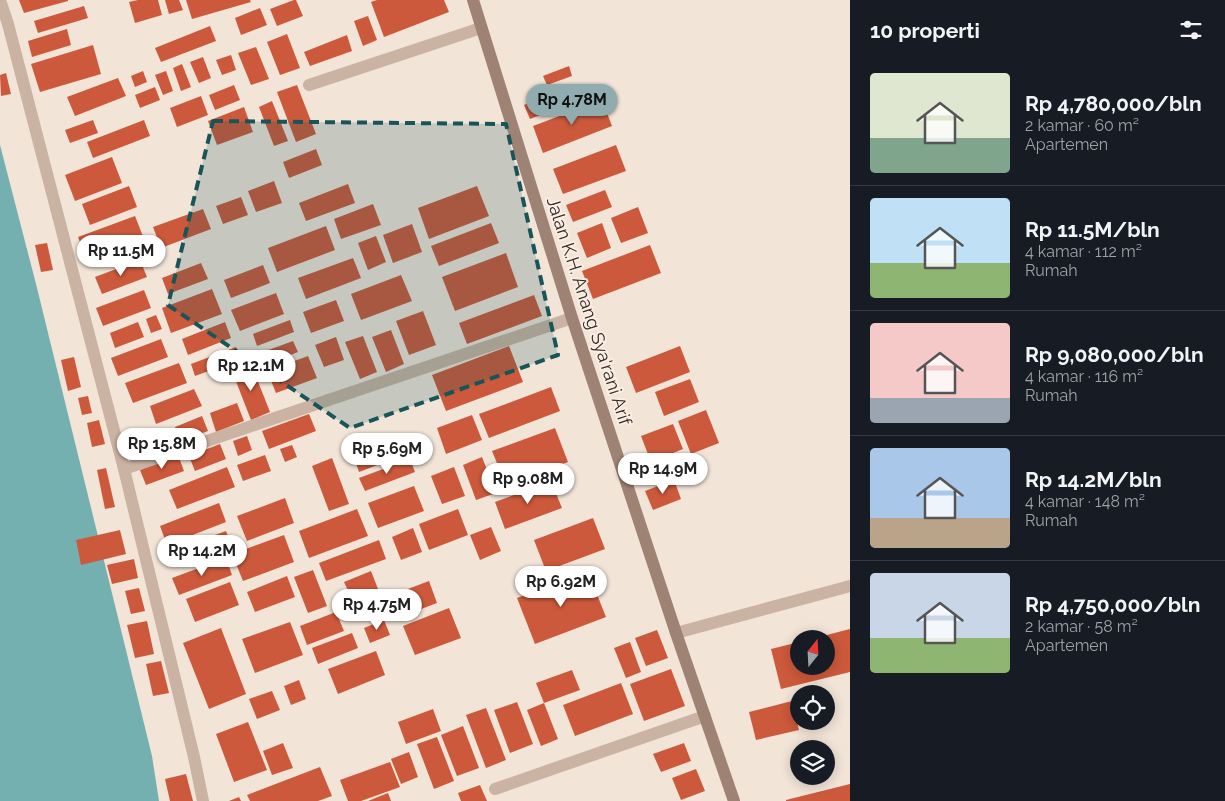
<!DOCTYPE html>
<html lang="id">
<meta charset="utf-8">
<style>
:root{--surface:#171b24;--page:#20242c;--text:#f1f3f6;--muted:#9ea1a6;--line:#363941;--accent:#90acaf}
body{margin:0;font-family:Raleway,sans-serif;background:var(--page);color:var(--text);height:100vh;display:flex;flex-direction:column;font-size:19px;white-space:nowrap}
*{box-sizing:border-box;margin:0}
p{font-size:16px;color:var(--muted)}
.icon{flex:none;width:28px;height:28px;fill:none;stroke:currentColor;stroke-width:2;stroke-linecap:round;stroke-linejoin:round}
.map{position:relative;flex:1;overflow:hidden}
.sheet{display:flex;flex-direction:column;background:var(--surface);width:375px}
.sheet>*{flex:none}
.needle{width:32px;rotate:18deg}
.buttons{position:absolute;left:790px;top:630px;display:grid;gap:10px}
.buttons a{display:grid;place-items:center;width:45px;height:45px;border-radius:50%;background:var(--surface);box-shadow:0 2px 12px #0003;font-size:25px}
.price{position:absolute;translate:-50% -42px;padding:0 11px;border-radius:18px;background:#fff;color:#222;font-size:16px;line-height:32px;filter:drop-shadow(0 1px 2px #0008)}
.price::after{content:'';position:absolute;left:50%;top:30px;width:15px;height:11px;margin-left:-8px;background:inherit;clip-path:polygon(0 0,100% 0,50% 100%)}
.price.on{background:var(--accent);color:#111}
ul{padding:0;list-style:none}
li{display:flex;align-items:center;gap:15px;height:125px;padding:0 20px}
li+li{border-top:1px solid var(--line)}
li span{display:grid;place-items:center;flex:none;width:140px;height:100px;border-radius:5px;color:#555}
li>.icon{margin-inline-start:auto}
span .icon{width:60px;height:60px;fill:#fffc;stroke-width:1}
li b{font-size:21px}
h2{display:flex;justify-content:space-between;align-items:center;height:60px;padding:0 20px;font-size:21px}
main{display:flex;flex:1;min-height:0}
.map>svg:first-child{display:block}
.water{fill:#74b0b0}
.building{fill:#cc593b}
.lines{fill:none;stroke-linecap:round;stroke-linejoin:round}
.street{stroke:#cab3a2;stroke-width:12}
.secondary{stroke:#9e8274;stroke-width:12}
.marked{fill:#195558;fill-opacity:0.2;stroke:#195558;stroke-width:4;stroke-dasharray:10 6;stroke-linejoin:round}
.labels{text-anchor:middle;stroke-width:4;stroke-linejoin:round;paint-order:stroke}
.street-label{font-size:18px;fill:#352925;stroke:#faeee3}
</style>
<main>
<div class="map">
<svg width="850" height="801" viewBox="0 0 850 801">
<rect width="100%" height="100%" fill="#f2e4d7"/>
<path class="water" d="M0,145L36,284L152,756L159,801H0Z"/>
<g class="building">
<path d="M19,0H68V1L24,13Z"/>
<path d="M138,0H158L162,15L135,23L129,2Z"/>
<path d="M165,0H179L183,10L169,14Z"/>
<path d="M186,0H250L251,2L192,19Z"/>
<path d="M294,0H296L303,16L277,26L270,9Z"/>
<path d="M377,0H444L449,12L384,37L371,2Z"/>
<path d="M84,6L88,18L38,33L34,21Z"/>
<path d="M260,8L267,25L241,35L235,18Z"/>
<path d="M368,16L377,40L363,46L354,21Z"/>
<path d="M210,26L216,41L161,62L155,48Z"/>
<path d="M67,29L71,45L32,57L28,41Z"/>
<path d="M287,34L300,68L280,75L267,42Z"/>
<path d="M347,35L352,51L310,66L304,52Z"/>
<path d="M93,45L101,74L40,92L31,64Z"/>
<path d="M256,47L269,79L251,85L238,53Z"/>
<path d="M231,55L236,70L222,75L216,60Z"/>
<path d="M203,57L211,78L199,83L190,62Z"/>
<path d="M182,64L191,87L181,91L173,68Z"/>
<path d="M569,66L572,76L547,85L543,76Z"/>
<path d="M143,71L147,82L135,87L131,76Z"/>
<path d="M166,71L173,91L163,95L155,75Z"/>
<path d="M6,73L11,94L1,96L0,75Z"/>
<path d="M118,78L126,96L75,116L67,97Z"/>
<path d="M234,85L240,100L215,110L209,95Z"/>
<path d="M297,85L316,134L296,142L277,92Z"/>
<path d="M576,85L582,99L530,119L524,105Z"/>
<path d="M155,87L160,100L140,108L135,95Z"/>
<path d="M201,96L208,115L177,127L170,108Z"/>
<path d="M602,100L612,126L543,153L533,126Z"/>
<path d="M272,101L288,141L274,146L259,107Z"/>
<path d="M244,107L253,132L217,145L208,121Z"/>
<path d="M93,120L98,133L70,143L65,130Z"/>
<path d="M144,120L150,136L93,158L87,142Z"/>
<path d="M616,145L626,171L563,194L553,169Z"/>
<path d="M316,149L322,165L289,178L283,162Z"/>
<path d="M112,157L122,183L75,201L65,175Z"/>
<path d="M274,181L282,203L256,212L248,191Z"/>
<path d="M348,184L355,203L306,221L299,203Z"/>
<path d="M129,186L137,207L90,225L82,204Z"/>
<path d="M477,186L489,216L429,239L418,208Z"/>
<path d="M605,190L612,207L573,222L566,205Z"/>
<path d="M241,197L248,215L223,224L216,206Z"/>
<path d="M373,204L381,225L341,239L334,219Z"/>
<path d="M638,207L648,233L621,243L611,218Z"/>
<path d="M203,209L211,229L161,248L153,227Z"/>
<path d="M135,216L144,239L87,260L78,237Z"/>
<path d="M491,223L499,243L439,266L431,246Z"/>
<path d="M602,223L611,248L587,258L577,233Z"/>
<path d="M412,224L422,252L393,263L383,235Z"/>
<path d="M326,226L335,250L277,272L268,248Z"/>
<path d="M376,236L386,262L368,270L358,243Z"/>
<path d="M47,243L53,270L41,272L35,245Z"/>
<path d="M650,245L661,273L593,299L582,271Z"/>
<path d="M506,253L518,287L455,311L442,277Z"/>
<path d="M353,258L361,278L306,299L298,278Z"/>
<path d="M140,260L147,277L102,294L95,277Z"/>
<path d="M201,263L208,279L168,294L162,278Z"/>
<path d="M263,265L270,283L231,298L224,280Z"/>
<path d="M401,275L412,301L361,320L351,294Z"/>
<path d="M212,289L222,314L171,333L162,308Z"/>
<path d="M144,290L151,308L103,326L96,308Z"/>
<path d="M276,293L284,314L240,331L231,310Z"/>
<path d="M534,295L542,316L467,344L459,323Z"/>
<path d="M336,300L344,321L311,333L303,312Z"/>
<path d="M423,311L436,345L409,355L396,321Z"/>
<path d="M156,315L162,329L151,333L146,319Z"/>
<path d="M290,320L294,332L257,346L253,334Z"/>
<path d="M138,322L144,337L115,348L110,333Z"/>
<path d="M225,322L231,338L188,355L182,339Z"/>
<path d="M391,330L404,364L386,372L372,337Z"/>
<path d="M363,336L377,372L360,379L345,342Z"/>
<path d="M336,337L344,360L324,367L315,345Z"/>
<path d="M161,339L168,357L118,376L111,358Z"/>
<path d="M293,341L298,352L268,364L263,352Z"/>
<path d="M509,346L523,382L446,411L432,375Z"/>
<path d="M680,346L690,372L636,393L626,367Z"/>
<path d="M236,347L241,359L195,376L191,364Z"/>
<path d="M308,356L317,378L276,393L267,371Z"/>
<path d="M74,357L81,387L68,391L61,360Z"/>
<path d="M179,363L187,383L133,403L125,383Z"/>
<path d="M251,364L270,412L251,420L232,371Z"/>
<path d="M690,379L699,402L664,416L655,392Z"/>
<path d="M551,387L560,411L489,438L479,414Z"/>
<path d="M194,389L202,406L156,424L150,406Z"/>
<path d="M88,396L92,413L82,415L78,398Z"/>
<path d="M237,403L244,421L216,432L210,413Z"/>
<path d="M706,410L719,443L691,454L678,421Z"/>
<path d="M309,414L316,431L269,449L262,431Z"/>
<path d="M472,415L482,440L446,454L437,428Z"/>
<path d="M202,416L208,431L181,441L175,427Z"/>
<path d="M99,420L105,444L92,447L87,423Z"/>
<path d="M673,424L683,449L651,462L641,436Z"/>
<path d="M555,428L568,462L506,485L492,451Z"/>
<path d="M166,432L169,439L144,449L141,442Z"/>
<path d="M247,436L252,450L238,456L233,441Z"/>
<path d="M381,441L388,461L359,472L352,452Z"/>
<path d="M220,444L226,459L195,471L189,456Z"/>
<path d="M292,445L297,457L285,462L280,449Z"/>
<path d="M178,455L184,471L146,485L140,470Z"/>
<path d="M265,455L271,471L243,481L237,465Z"/>
<path d="M482,457L496,493L476,500L463,465Z"/>
<path d="M332,458L349,504L329,511L312,466Z"/>
<path d="M410,459L415,472L365,491L359,478Z"/>
<path d="M227,467L235,487L177,509L169,490Z"/>
<path d="M454,467L465,496L442,504L431,476Z"/>
<path d="M106,468L115,507L105,509L97,470Z"/>
<path d="M674,480L681,499L653,510L645,491Z"/>
<path d="M551,481L562,508L505,529L495,502Z"/>
<path d="M414,486L424,511L378,528L368,503Z"/>
<path d="M285,498L294,523L247,541L237,516Z"/>
<path d="M219,503L226,522L167,545L160,526Z"/>
<path d="M357,509L368,536L309,558L299,531Z"/>
<path d="M458,509L468,535L429,550L419,524Z"/>
<path d="M593,518L605,549L546,571L534,540Z"/>
<path d="M491,527L501,551L480,560L470,535Z"/>
<path d="M413,528L422,552L401,560L392,537Z"/>
<path d="M120,530L126,554L81,565L76,540Z"/>
<path d="M226,531L231,544L179,564L174,550Z"/>
<path d="M284,535L294,562L243,581L232,554Z"/>
<path d="M379,540L386,559L326,581L319,563Z"/>
<path d="M226,558L232,575L179,595L172,578Z"/>
<path d="M134,559L138,578L112,584L107,565Z"/>
<path d="M313,570L327,606L308,613L294,577Z"/>
<path d="M371,571L378,589L352,599L344,582Z"/>
<path d="M588,572L606,617L535,644L517,598Z"/>
<path d="M287,576L295,597L255,612L247,592Z"/>
<path d="M429,581L437,603L392,620L384,598Z"/>
<path d="M230,582L239,605L195,622L186,599Z"/>
<path d="M139,588L145,611L131,614L125,591Z"/>
<path d="M449,608L461,638L415,655L403,626Z"/>
<path d="M336,612L344,631L307,645L300,626Z"/>
<path d="M384,620L390,635L370,643L364,628Z"/>
<path d="M147,621L154,654L135,658L127,625Z"/>
<path d="M290,622L303,655L255,673L242,639Z"/>
<path d="M221,628L246,694L209,709L183,643Z"/>
<path d="M850,629V672L781,689L771,649L799,642V666H826V639L815,638Z"/>
<path d="M657,630L668,658L646,666L635,638Z"/>
<path d="M352,633L358,648L318,664L312,648Z"/>
<path d="M630,642L641,672L626,678L614,648Z"/>
<path d="M376,651L385,675L338,694L328,669Z"/>
<path d="M161,661L169,693L153,696L146,664Z"/>
<path d="M671,669L685,706L644,721L630,684Z"/>
<path d="M572,670L580,690L544,703L536,683Z"/>
<path d="M299,680L306,699L291,705L284,686Z"/>
<path d="M621,683L633,714L575,736L563,705Z"/>
<path d="M272,691L280,710L257,719L249,699Z"/>
<path d="M792,701L799,730L756,740L749,712Z"/>
<path d="M517,702L533,744L510,753L494,710Z"/>
<path d="M544,703L558,739L541,746L527,710Z"/>
<path d="M486,708L506,760L486,768L466,715Z"/>
<path d="M433,709L441,731L406,744L398,722Z"/>
<path d="M248,722L267,770L234,782L216,734Z"/>
<path d="M463,726L479,768L457,776L441,735Z"/>
<path d="M437,737L454,781L434,789L417,744Z"/>
<path d="M283,743L293,768L272,775L263,751Z"/>
<path d="M684,743L691,761L661,772L653,754Z"/>
<path d="M409,752L418,777L401,784L391,759Z"/>
<path d="M390,762L400,787L361,801H348L340,780Z"/>
<path d="M320,767L332,796L318,801H250L247,795Z"/>
<path d="M696,769L705,791L681,800L672,778Z"/>
<path d="M186,774L193,801H170L165,779Z"/>
<path d="M850,784V801H786V800Z"/>
<path d="M480,785L487,801H461L458,793Z"/>
<path d="M388,793L391,801H368Z"/>
<path d="M239,797L241,801H229Z"/>
</g>
<g class="lines">
<g class="street">
<path d="M0,0L8,24L124,469L194,757L203,801"/>
<path d="M309,85L481,28"/>
<path d="M124,469L572,318"/>
<path d="M676,633L850,586"/>
<path d="M495,789L705,716"/>
</g>
<path class="secondary" d="M473,0L572,318L676,633L734,801"/>
</g>
<path class="marked" d="M213,121L506,124L558,355L350,428L168,305Z"/>
<g class="labels">
<g class="street-label">
<text transform="translate(589 311) rotate(72)" y="6">Jalan K.H. Anang Sya'rani Arif</text>
</g>
</g>
</svg>
<div class="buttons">
<a><svg class="needle" viewBox="-14 -14 28 28"><path d="M0-13l5 13h-10z" fill="#e53935"/><path d="M0 13l5-13h-10z" fill="#9ea1a6"/></svg></a>
<a><svg class="icon" aria-label="locate" viewBox="0 0 24 24"><circle cx="12" cy="12" r="6"/><path d="M12 2v4M12 18v4M2 12h4M18 12h4"/></svg></a>
<a><svg class="icon" aria-label="layers" viewBox="0 0 24 24"><path d="M12 4l9 5-9 5-9-5zM3 14l9 5 9-5"/></svg></a>
</div>
<b class="price on" style="left:572px;top:126px">Rp 4.78M</b>
<b class="price" style="left:121px;top:277px">Rp 11.5M</b>
<b class="price" style="left:251px;top:392px">Rp 12.1M</b>
<b class="price" style="left:162px;top:470px">Rp 15.8M</b>
<b class="price" style="left:387px;top:475px">Rp 5.69M</b>
<b class="price" style="left:663px;top:495px">Rp 14.9M</b>
<b class="price" style="left:528px;top:505px">Rp 9.08M</b>
<b class="price" style="left:202px;top:577px">Rp 14.2M</b>
<b class="price" style="left:561px;top:608px">Rp 6.92M</b>
<b class="price" style="left:377px;top:631px">Rp 4.75M</b>
</div>
<section class="sheet">
<h2>10 properti<svg class="icon" aria-label="filters" viewBox="0 0 24 24"><path d="M4 7h16M4 17h16"/><circle cx="9" cy="7" r="2"/><circle cx="15" cy="17" r="2"/></svg></h2>
<ul>
<li><span style="background:linear-gradient(#dfe7d0 65%,#7fa58c 0)"><svg class="icon" aria-label="home" viewBox="0 0 24 24"><path d="M3 11l9-7 9 7M6 9v11h12V9"/></svg></span><div><b>Rp 4,780,000/bln</b><p>2 kamar · 60 m²</p><p>Apartemen</p></div></li>
<li><span style="background:linear-gradient(#bfe0f5 65%,#8fb573 0)"><svg class="icon" aria-label="home" viewBox="0 0 24 24"><path d="M3 11l9-7 9 7M6 9v11h12V9"/></svg></span><div><b>Rp 11.5M/bln</b><p>4 kamar · 112 m²</p><p>Rumah</p></div></li>
<li><span style="background:linear-gradient(#f6c9c9 75%,#9aa5b1 0)"><svg class="icon" aria-label="home" viewBox="0 0 24 24"><path d="M3 11l9-7 9 7M6 9v11h12V9"/></svg></span><div><b>Rp 9,080,000/bln</b><p>4 kamar · 116 m²</p><p>Rumah</p></div></li>
<li><span style="background:linear-gradient(#a9c7e8 70%,#b9a48a 0)"><svg class="icon" aria-label="home" viewBox="0 0 24 24"><path d="M3 11l9-7 9 7M6 9v11h12V9"/></svg></span><div><b>Rp 14.2M/bln</b><p>4 kamar · 148 m²</p><p>Rumah</p></div></li>
<li><span style="background:linear-gradient(#c9d6e8 65%,#8fb573 0)"><svg class="icon" aria-label="home" viewBox="0 0 24 24"><path d="M3 11l9-7 9 7M6 9v11h12V9"/></svg></span><div><b>Rp 4,750,000/bln</b><p>2 kamar · 58 m²</p><p>Apartemen</p></div></li>
</ul>
</section>
</main>
